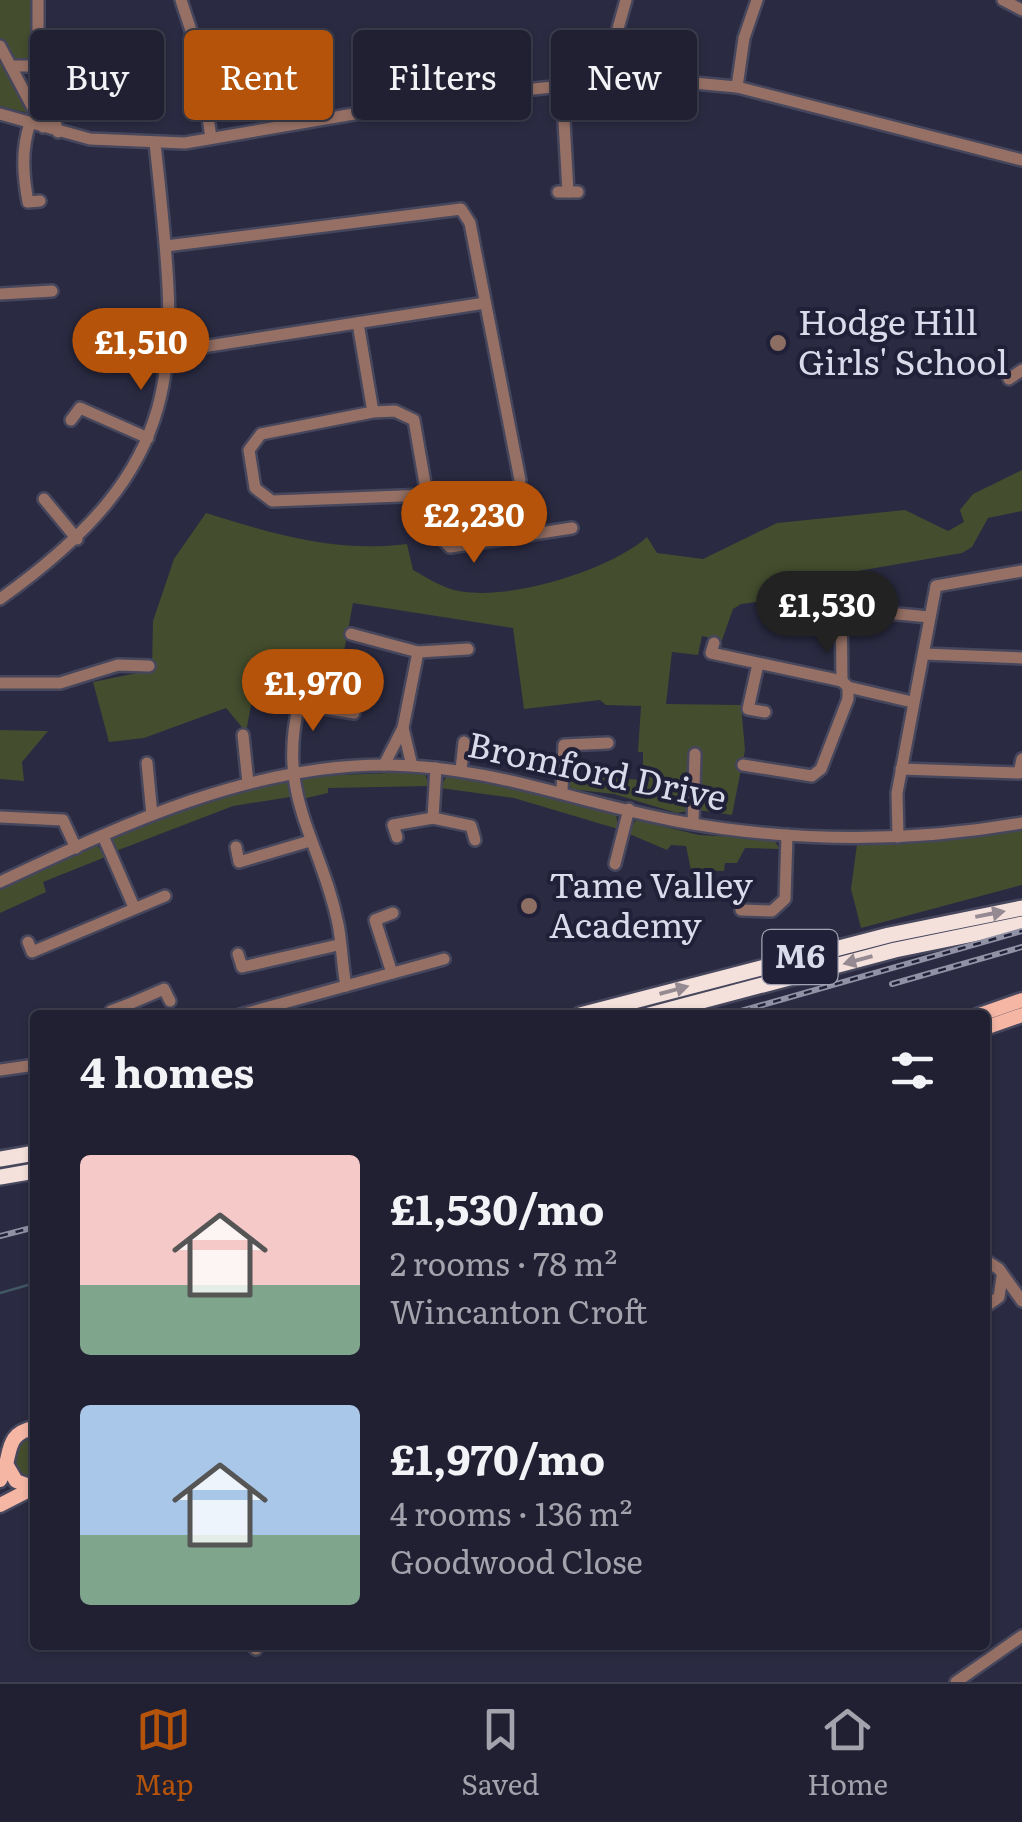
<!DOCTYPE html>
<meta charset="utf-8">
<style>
:root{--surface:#202032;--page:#28283a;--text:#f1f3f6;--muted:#a2a3ac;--line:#3d3e4d;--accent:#b45309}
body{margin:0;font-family:Literata,serif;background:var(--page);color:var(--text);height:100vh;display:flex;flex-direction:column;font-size:38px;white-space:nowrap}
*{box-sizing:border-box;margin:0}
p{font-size:32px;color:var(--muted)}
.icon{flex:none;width:55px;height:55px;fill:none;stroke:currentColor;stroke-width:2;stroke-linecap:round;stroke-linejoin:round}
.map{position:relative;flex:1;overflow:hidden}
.panel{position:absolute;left:30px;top:1010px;width:960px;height:640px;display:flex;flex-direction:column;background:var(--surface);border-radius:10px;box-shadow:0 2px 8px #0004,0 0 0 2px var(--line)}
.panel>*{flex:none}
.guide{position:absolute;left:30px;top:30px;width:962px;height:90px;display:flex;gap:20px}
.price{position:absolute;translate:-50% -85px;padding:0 22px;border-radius:35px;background:var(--accent);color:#fff;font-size:32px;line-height:65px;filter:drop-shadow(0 2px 5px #0008)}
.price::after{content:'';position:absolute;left:50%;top:60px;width:30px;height:22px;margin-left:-15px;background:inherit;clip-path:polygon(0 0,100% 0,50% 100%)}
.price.on{background:#222;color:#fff}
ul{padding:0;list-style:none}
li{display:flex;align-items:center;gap:30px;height:250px;padding:0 50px}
li span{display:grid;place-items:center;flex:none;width:280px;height:200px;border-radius:10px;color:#555}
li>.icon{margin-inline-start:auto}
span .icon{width:120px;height:120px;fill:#fffc;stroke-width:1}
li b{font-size:42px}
h2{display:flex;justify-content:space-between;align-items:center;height:120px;padding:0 50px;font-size:42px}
.tag{padding:0 35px;border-radius:10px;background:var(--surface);box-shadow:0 2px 8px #0004,0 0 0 2px var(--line);font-size:35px;line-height:90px}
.tag.on{background:var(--accent);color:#fff}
.menu{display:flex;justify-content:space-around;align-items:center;height:140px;border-top:2px solid var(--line);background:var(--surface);font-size:28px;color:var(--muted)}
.menu a{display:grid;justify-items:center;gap:5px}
.menu .on{color:var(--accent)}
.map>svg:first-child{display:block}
.green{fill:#444e2e}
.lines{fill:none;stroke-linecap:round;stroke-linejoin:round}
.stream{stroke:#415764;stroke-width:2.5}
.minor-casing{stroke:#46465d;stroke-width:16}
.major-casing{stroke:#46465d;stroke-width:19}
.highway-casing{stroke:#46465d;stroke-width:20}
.minor{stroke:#967064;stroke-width:11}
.major{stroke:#f5b6a4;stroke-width:14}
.highway{stroke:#f5e1dc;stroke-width:15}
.rail-casing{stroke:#9091a4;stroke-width:6}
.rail{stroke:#202038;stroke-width:2.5;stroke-dasharray:8;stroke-linecap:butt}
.oneway{fill:#958a92}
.education-dot{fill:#8d6e63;stroke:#202038;stroke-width:4}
.labels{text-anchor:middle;stroke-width:8;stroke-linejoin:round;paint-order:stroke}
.shield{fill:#202038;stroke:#a2a2b5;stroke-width:2.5}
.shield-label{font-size:32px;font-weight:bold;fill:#d9daea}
.poi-label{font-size:35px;fill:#d9daea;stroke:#202038;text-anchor:start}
.street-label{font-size:35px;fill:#d9daea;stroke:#202038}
</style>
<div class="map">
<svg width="1022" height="1682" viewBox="0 0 1022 1682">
<rect width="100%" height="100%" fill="#2a2a42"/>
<g class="green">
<path d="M0,0H34V61L13,62L0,41Z"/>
<path d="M0,56L32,114L0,106Z"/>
<path d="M1022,470V511L988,518L972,547L962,553L858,571L825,593L741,604L733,609L722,640L702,636L698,655L672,652L666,704L741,705L745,750L732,815L698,810L702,752H694L688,811L677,813L614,794L571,789L567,775L643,780V752H638L641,706L606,705L600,700L524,709L513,628L353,603L340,673L297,664L293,688L252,700L246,732L226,708L144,738L109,742L93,682L152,670L153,621L174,559L206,513C274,534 336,553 407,544L413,570C424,576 436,584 448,588C496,606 610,571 647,537L657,553L703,559L777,523L905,510L948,531L964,522L960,510L973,494Z"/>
<path d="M0,730L48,731L22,762L24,781L0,779Z"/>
<path d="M418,772L425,774L429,786L328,788V793L302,799L299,784L302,778L313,776Z"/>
<path d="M447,775L514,785L616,813L618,829L514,798L440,788Z"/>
<path d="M284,779L291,785L290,797L233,806L116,851L112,841L114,836L212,799Z"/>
<path d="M636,820L699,835L773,839L780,849L745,848L737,863H725L724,871L691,870L686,846L671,845L667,850L627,833Z"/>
<path d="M1022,829V885L861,928L851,889L857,844L978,837Z"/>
<path d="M95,844L108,856L43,882L46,892L0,913V887Z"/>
<path d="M35,1437V1480L20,1473L14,1459L19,1444Z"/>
</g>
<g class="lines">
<path class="stream" d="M0,1293L35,1283"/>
<g class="minor-casing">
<g id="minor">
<path d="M38,0V66"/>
<path d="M181,0L199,55L211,138"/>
<path d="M1003,0L1022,10"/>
<path d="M0,46L43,127"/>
<path d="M11,66H38L58,132"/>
<path d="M603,82L626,0"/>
<path d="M562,86L568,192"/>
<path d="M737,87L744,38L757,0"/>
<path d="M0,114L90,139L185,143L453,97L603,82L672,81L737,87L1022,160"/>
<path d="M30,123C21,150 23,175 28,202L40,201"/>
<path d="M558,192H578"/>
<path d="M166,246L461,209L470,223L520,480"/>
<path d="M0,294L52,291"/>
<path d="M358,323L373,412L395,411L414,420L427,495L272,501L255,488L249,450L261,434L373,412"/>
<path d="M170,352L485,303"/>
<path d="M1009,379L1022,370"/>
<path d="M71,420L80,408L148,438"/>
<path d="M427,495L436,533L450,547L572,528"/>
<path d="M44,499L77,539"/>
<path d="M828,596L841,595L842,681"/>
<path d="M0,599C196,459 178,362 155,143"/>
<path d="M887,600V613L929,617"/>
<path d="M351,634L418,652L468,649"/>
<path d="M714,643L711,653L842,681L848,687L912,702"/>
<path d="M924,654L1022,658"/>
<path d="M758,664L748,709L765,712"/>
<path d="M0,683H60L118,665L149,666"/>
<path d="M403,728L412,766"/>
<path d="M243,735L248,783"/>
<path d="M147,763L152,815"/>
<path d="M384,765L403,728L418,652"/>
<path d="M743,765L812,776L821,769L848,699V687"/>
<path d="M901,769L1019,773L1022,759"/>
<path d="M461,770L464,742"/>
<path d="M562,790L564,745L608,743"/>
<path d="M0,817L63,820L76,848"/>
<path d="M433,818L436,768"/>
<path d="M693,823L695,754"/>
<path d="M103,836L134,907"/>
<path d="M397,837L393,825L433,818L471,826L475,840"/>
<path d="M898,837L897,793L936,586L1022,571"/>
<path d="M236,847L239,862L310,841"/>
<path d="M615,864L629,809"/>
<path d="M0,882C122,825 250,764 388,765C496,767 574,802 676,821C790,842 908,843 1022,823"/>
<path d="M741,910L772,911L785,899L787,835"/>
<path d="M28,942L32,952L165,896"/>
<path d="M238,954L242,967L338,945"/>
<path d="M392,973L375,920L393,913"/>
<path d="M346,986C342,965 342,944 338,924C321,840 276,797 299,704L354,713"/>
<path d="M111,1011L127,1005"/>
<path d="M130,1015L127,1005L164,989L170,1001"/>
<path d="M240,1015L444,959"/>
<path d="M0,1070L35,1065"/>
<path d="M985,1260L999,1269L1022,1301"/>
<path d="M985,1307L999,1297L1002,1277"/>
<path d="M252,1645L256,1649"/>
<path d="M956,1682L1022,1636"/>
</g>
</g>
<g class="major-casing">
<g id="major">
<path d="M979,1015L1022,1000"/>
<path d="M985,1028L1022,1015"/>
<path d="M6,1464L16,1481L35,1488"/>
<path d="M0,1480C13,1458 2,1433 35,1428"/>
<path d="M0,1505L33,1488"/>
</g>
</g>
<g class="highway-casing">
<g id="highway">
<path d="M580,1015L889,935L1022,908"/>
<path d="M649,1015L895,950L1022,924"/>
<path d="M0,1159L35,1153"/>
<path d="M0,1177L35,1171"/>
</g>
</g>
<use href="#minor" class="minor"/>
<use href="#major" class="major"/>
<use href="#highway" class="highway"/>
<g class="rail-casing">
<g id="rail">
<path d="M892,984L1022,947"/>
<path d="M727,1015L1022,931"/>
<path d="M0,1236L35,1227"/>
</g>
</g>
<use href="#rail" class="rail"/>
</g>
<defs><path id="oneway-solid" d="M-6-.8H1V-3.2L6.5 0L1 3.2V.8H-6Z" transform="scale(2.5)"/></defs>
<g class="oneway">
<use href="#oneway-solid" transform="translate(990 914) rotate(-11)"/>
<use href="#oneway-solid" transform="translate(858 960) rotate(165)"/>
<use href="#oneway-solid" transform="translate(674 990) rotate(-15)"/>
</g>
<g class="education-dot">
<circle cx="778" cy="343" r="10"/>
<circle cx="529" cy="906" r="10"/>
</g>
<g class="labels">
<rect class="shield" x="762.5" y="930" width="75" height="54" rx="8"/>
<g class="shield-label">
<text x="800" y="968">M6</text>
</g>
<g class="poi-label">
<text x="798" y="335">Hodge Hill<tspan x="798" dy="40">Girls' School</tspan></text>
<text x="549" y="898">Tame Valley<tspan x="549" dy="40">Academy</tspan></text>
</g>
<g class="street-label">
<text transform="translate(597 772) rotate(12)" y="12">Bromford Drive</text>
</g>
</g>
</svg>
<b class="price" style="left:141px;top:393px">£1,510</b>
<b class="price" style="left:474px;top:566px">£2,230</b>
<b class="price on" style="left:827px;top:656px">£1,530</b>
<b class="price" style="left:313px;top:734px">£1,970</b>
<div class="guide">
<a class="tag">Buy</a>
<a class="tag on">Rent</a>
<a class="tag">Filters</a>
<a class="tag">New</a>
</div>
<section class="panel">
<h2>4 homes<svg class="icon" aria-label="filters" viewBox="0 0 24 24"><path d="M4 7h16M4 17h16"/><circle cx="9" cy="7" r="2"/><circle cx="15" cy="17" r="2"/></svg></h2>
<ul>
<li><span style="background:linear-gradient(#f6c9c9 65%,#7fa58c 0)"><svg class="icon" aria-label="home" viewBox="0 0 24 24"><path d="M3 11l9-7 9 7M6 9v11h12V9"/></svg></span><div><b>£1,530/mo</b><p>2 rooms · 78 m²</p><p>Wincanton Croft</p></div></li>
<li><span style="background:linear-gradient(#a9c7e8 65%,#7fa58c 0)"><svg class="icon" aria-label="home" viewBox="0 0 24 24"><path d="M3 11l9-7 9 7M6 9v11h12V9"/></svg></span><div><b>£1,970/mo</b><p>4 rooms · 136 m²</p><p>Goodwood Close</p></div></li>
</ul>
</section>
</div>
<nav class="menu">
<a class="on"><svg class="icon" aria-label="map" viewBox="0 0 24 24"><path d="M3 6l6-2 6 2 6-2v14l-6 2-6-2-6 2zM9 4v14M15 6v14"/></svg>Map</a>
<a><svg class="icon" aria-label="saved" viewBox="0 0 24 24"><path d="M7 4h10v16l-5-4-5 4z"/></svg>Saved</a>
<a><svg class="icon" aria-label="home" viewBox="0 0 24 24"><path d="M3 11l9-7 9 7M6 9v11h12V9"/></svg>Home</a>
</nav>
